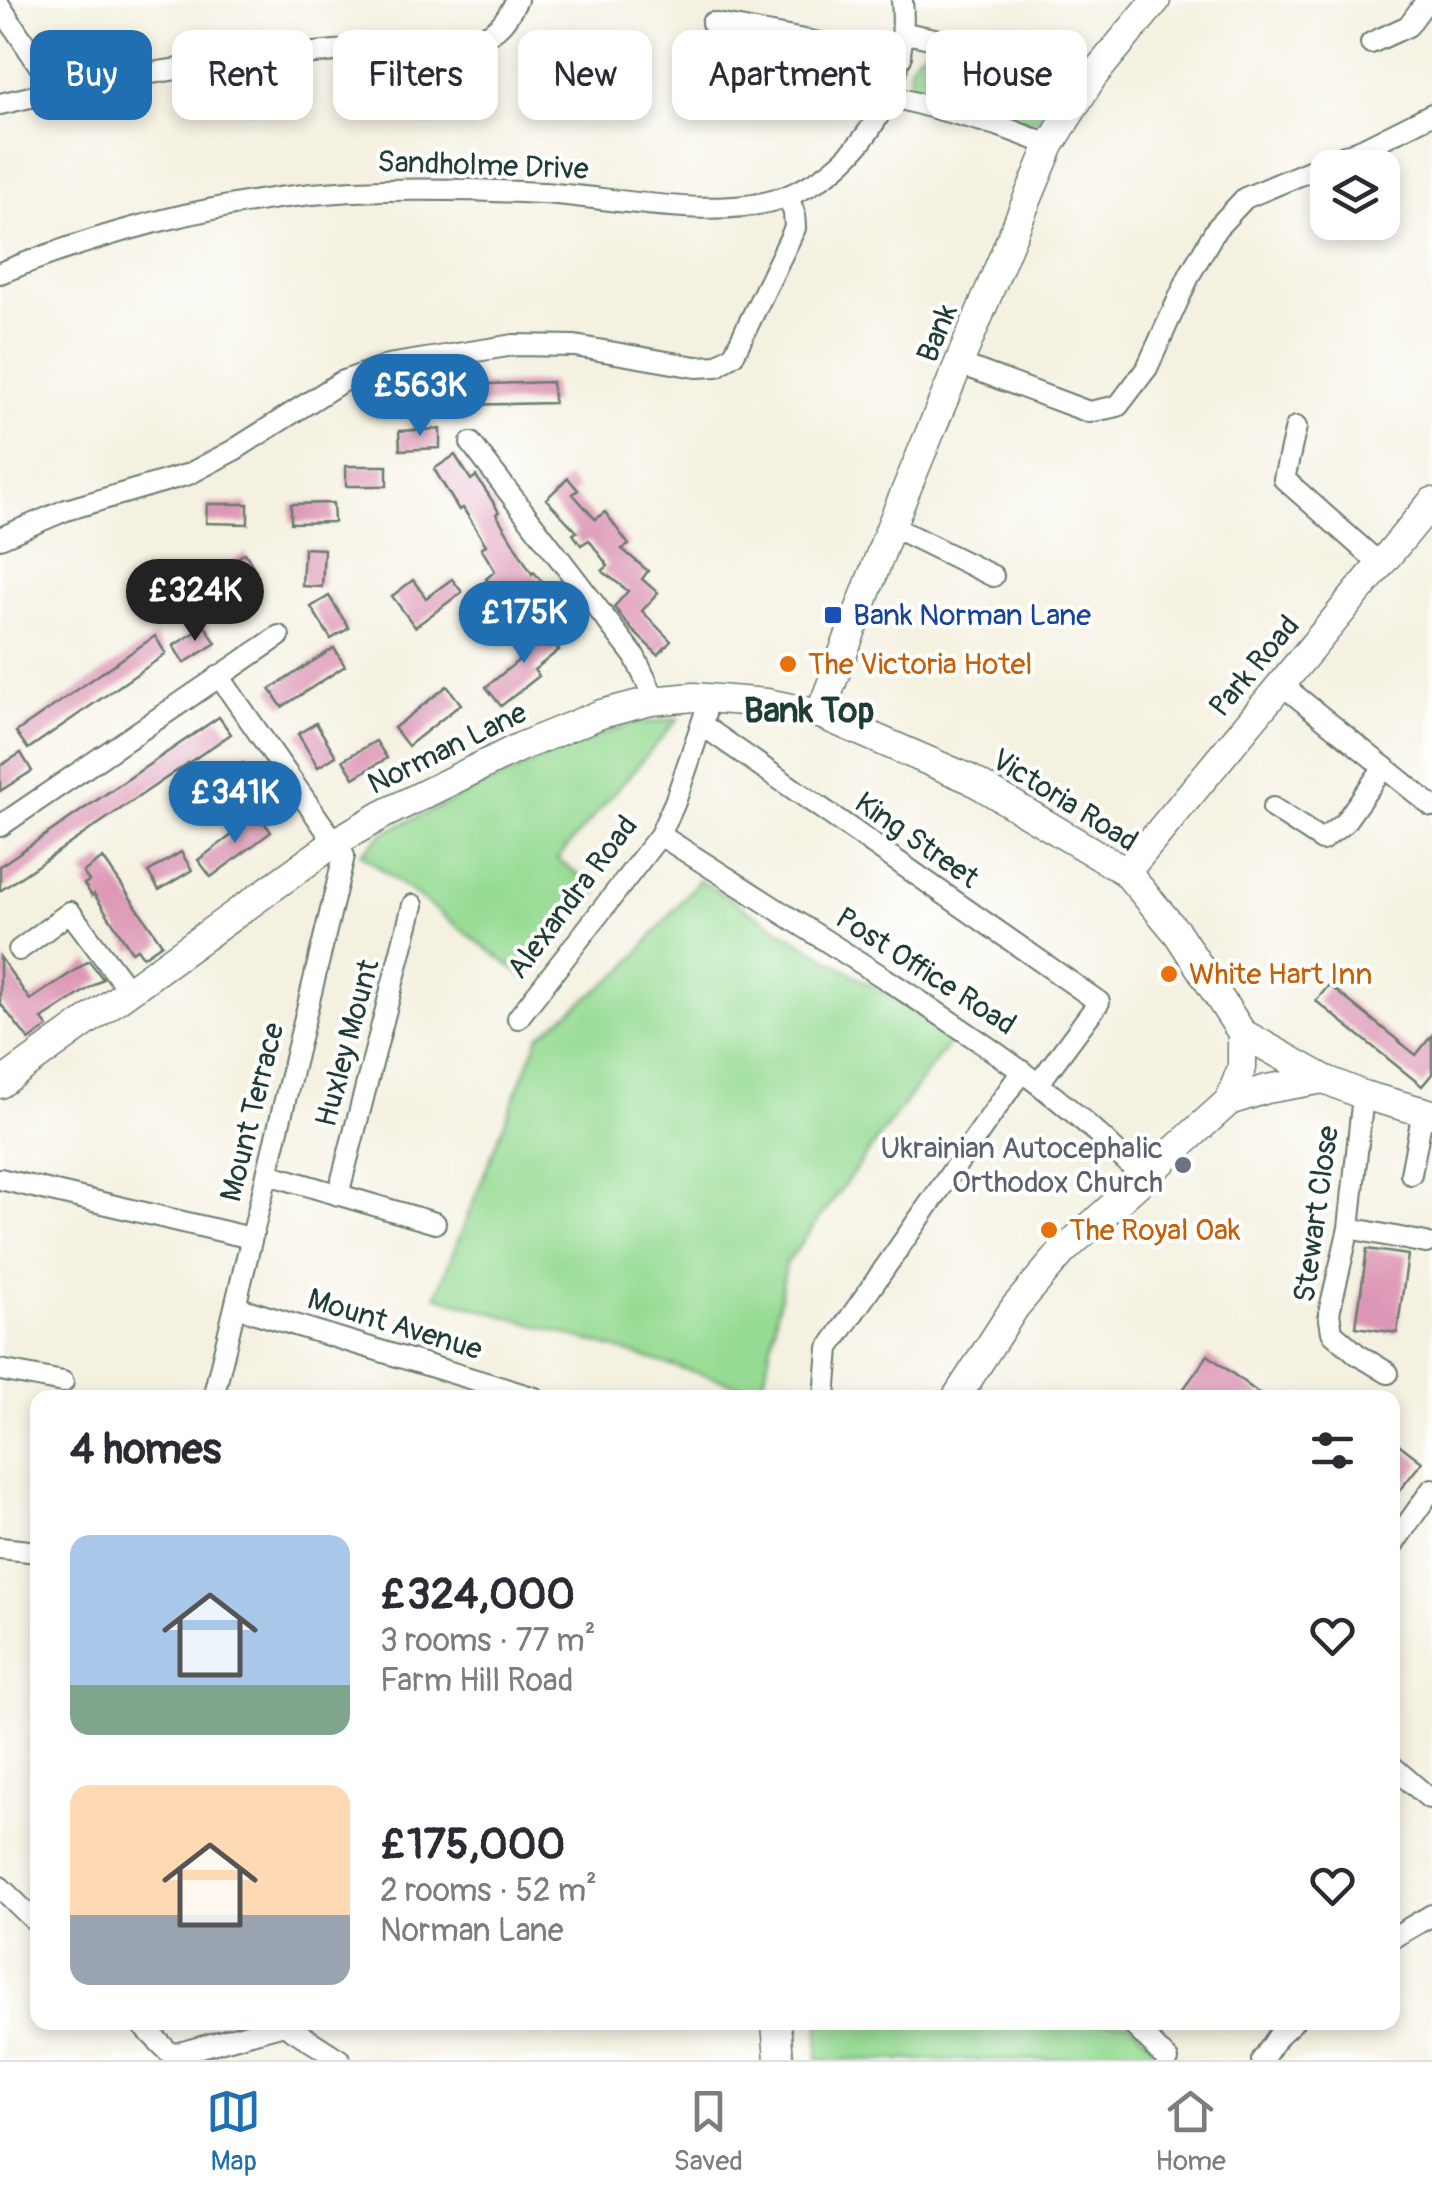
<!DOCTYPE html>
<meta charset="utf-8">
<style>
:root{--surface:#fff;--page:#f7f7f7;--text:#2b2b33;--muted:#7c7c81;--line:#e1e1e2;--accent:#1f6fb2}
body{margin:0;font-family:Pangolin,sans-serif;background:var(--page);color:var(--text);height:100vh;display:flex;flex-direction:column;font-size:38px;white-space:nowrap}
*{box-sizing:border-box;margin:0}
p{font-size:32px;color:var(--muted)}
.icon{flex:none;width:55px;height:55px;fill:none;stroke:currentColor;stroke-width:2;stroke-linecap:round;stroke-linejoin:round}
.map{position:relative;flex:1;overflow:hidden}
.drawer{position:absolute;left:30px;top:1390px;width:1370px;height:640px;display:flex;flex-direction:column;background:var(--surface);border-radius:20px;box-shadow:0 5px 15px #0003}
.drawer>*{flex:none}
.top-card{position:absolute;left:30px;top:30px;width:1372px;height:90px;display:flex;gap:20px}
.tools{position:absolute;left:1310px;top:150px;display:grid;gap:20px}
.tools a{display:grid;place-items:center;width:90px;height:90px;border-radius:20px;background:var(--surface);box-shadow:0 5px 15px #0003;font-size:50px}
.price{position:absolute;translate:-50% -85px;padding:0 22px;border-radius:35px;background:var(--accent);color:#fff;font-size:32px;line-height:65px;filter:drop-shadow(0 2px 5px #0008)}
.price::after{content:'';position:absolute;left:50%;top:60px;width:30px;height:22px;margin-left:-15px;background:inherit;clip-path:polygon(0 0,100% 0,50% 100%)}
.price.on{background:#222;color:#fff}
ul{padding:0;list-style:none}
li{display:flex;align-items:center;gap:30px;height:250px;padding:0 40px}
li span{display:grid;place-items:center;flex:none;width:280px;height:200px;border-radius:20px;color:#555}
li>.icon{margin-inline-start:auto}
span .icon{width:120px;height:120px;fill:#fffc;stroke-width:1}
li b{font-size:42px}
h2{display:flex;justify-content:space-between;align-items:center;height:120px;padding:0 40px;font-size:42px}
.pill{padding:0 35px;border-radius:20px;background:var(--surface);box-shadow:0 5px 15px #0003;font-size:35px;line-height:90px}
.pill.on{background:var(--accent);color:#fff}
.menu{display:flex;justify-content:space-around;align-items:center;height:140px;border-top:2px solid var(--line);background:var(--surface);font-size:28px;color:var(--muted)}
.menu a{display:grid;justify-items:center;gap:5px}
.menu .on{color:var(--accent)}
.map>svg:first-child{display:block}
.green{fill:#96db93;stroke:#5a8c64;stroke-width:2.5}
.building{fill:#dd97b6}
.lines{fill:none;stroke-linecap:round;stroke-linejoin:round}
.minor-casing{stroke:#6a7c70;stroke-width:24}
.tertiary-casing{stroke:#6a7c70;stroke-width:31}
.minor{stroke:#fff;stroke-width:20}
.tertiary{stroke:#fff;stroke-width:28}
.transit-dot{fill:#1a4fb4;stroke:#fff;stroke-width:4}
.food-dot{fill:#e8710a;stroke:#fff;stroke-width:4}
.worship-dot{fill:#6b7280;stroke:#fff;stroke-width:4}
.labels{text-anchor:middle;stroke-width:8;stroke-linejoin:round;paint-order:stroke}
.street-label{font-size:30px;fill:#1f3d34;stroke:#fff}
.transit-label{font-size:30px;fill:#164399;stroke:#fff;text-anchor:start}
.food-label{font-size:30px;fill:#c56008;stroke:#fff;text-anchor:start}
.worship-label{font-size:30px;fill:#5b616d;stroke:#fff;text-anchor:end}
.quarter-label{font-size:35px;font-weight:bold;fill:#1f3d34;stroke:#fff}
</style>
<div class="map">
<svg width="1432" height="2060" viewBox="0 0 1432 2060">
<rect width="100%" height="100%" fill="#fff"/>
<filter id="ink" filterUnits="userSpaceOnUse"><feTurbulence type="fractalNoise" baseFrequency=".01" numOctaves="2"/><feDisplacementMap in="SourceGraphic" scale="20" xChannelSelector="R" yChannelSelector="G"/><feConvolveMatrix kernelMatrix="1 2 1 2 8 2 1 2 1" color-interpolation-filters="sRGB"/></filter>
<filter id="wash" filterUnits="userSpaceOnUse"><feTurbulence type="fractalNoise" baseFrequency=".0048" numOctaves="4" result="noise"/><feDisplacementMap in="SourceGraphic" scale="40" xChannelSelector="R" yChannelSelector="G"/><feGaussianBlur stdDeviation="2.25" result="paint"/><feColorMatrix in="noise" values="0 0 0 0 0 0 0 0 0 0 0 0 0 0 0 0 0 1.4 0 .05"/><feComposite in="paint" operator="in"/></filter>
<g filter="url(#wash)">
<rect width="100%" height="100%" fill="#f4f1e0"/>
<g class="green">
<path d="M928,49L993,63L984,94L986,112L916,93C904,76 908,57 928,49Z"/>
<circle cx="1029" cy="97" r="25"/>
<path d="M678,719L557,859L599,889L526,978L361,854L383,833L554,753L628,725Z"/>
<path d="M699,880L954,1036L786,1264L762,1392L436,1296L539,1036L625,969Z"/>
<path d="M819,2022L1130,2023L1168,2060H818Z"/>
</g>
<g id="blocks">
<g class="building">
<path d="M552,382L554,403L458,405V385Z"/>
<path d="M440,429V448L400,450L399,431Z"/>
<path d="M455,455L471,480L476,476L488,494L499,512L496,514L532,574L534,572L554,596L522,622L486,579L495,571L481,548L486,545L463,508L459,510L434,469Z"/>
<rect x="346" y="466" width="41" height="20"/>
<path d="M568,478L578,490L573,494L595,519L605,512L629,545L622,549L648,571L642,579L658,593L642,611L671,641L658,655L632,630L614,607L628,591L602,571L608,566L589,540L581,545L573,534L577,532L546,499Z"/>
<path d="M333,503L334,522L291,523V504Z"/>
<path d="M207,504H248V524L206,523Z"/>
<path d="M304,548L324,549L322,587L302,586Z"/>
<path d="M245,553L256,571L191,612L180,595Z"/>
<path d="M452,579L462,592L415,627L392,596L413,580L426,598Z"/>
<path d="M329,596L349,628L331,639L311,607Z"/>
<path d="M536,623L559,650L534,670L539,676L501,706L486,687L530,651L519,637Z"/>
<path d="M205,626L216,643L184,663L173,646Z"/>
<path d="M155,636L166,654L28,749L16,732Z"/>
<path d="M334,648L345,666L282,707L270,689Z"/>
<path d="M447,686L461,704L408,746L394,728Z"/>
<path d="M219,717L231,734L0,891V866Z"/>
<path d="M316,723L336,756L318,767L298,734Z"/>
<path d="M376,741L387,758L354,778L343,760Z"/>
<path d="M21,753L32,771L0,791V766Z"/>
<path d="M243,763L263,796L245,807L226,774Z"/>
<path d="M259,815L271,832L211,877L198,860Z"/>
<path d="M181,852L192,870L159,890L148,872Z"/>
<path d="M103,858L162,944L143,957L137,949L132,952L94,894L92,896L84,884L89,881L83,872Z"/>
<path d="M0,957L30,1000L89,961L103,979L42,1019L48,1027L29,1040L0,1003Z"/>
<path d="M1329,985L1416,1055L1432,1035V1074L1422,1086L1316,1001Z"/>
<path d="M1367,1249L1408,1255L1397,1333L1356,1327Z"/>
<path d="M1208,1355L1265,1398H1177Z"/>
<path d="M1392,1439L1422,1462L1392,1500Z"/>
</g>
</g>
</g>
<g filter="url(#ink)">
<use href="#blocks" fill-opacity="0" stroke="#6a7c70" stroke-width="2.5"/>
<g class="lines">
<g class="minor-casing">
<g id="minor">
<path d="M0,6L56,91C195,60 338,51 479,38C500,31 507,18 517,0"/>
<path d="M712,23L901,58"/>
<path d="M905,33L1019,56L1093,76"/>
<path d="M1371,43L1408,26L1427,0"/>
<path d="M890,96L1000,126L1050,145"/>
<path d="M0,104L56,91"/>
<path d="M1000,126L996,89L1019,56"/>
<path d="M0,273C120,225 253,192 383,190C436,189 489,190 542,193C613,197 724,223 790,195C869,161 909,83 902,0"/>
<path d="M960,364L1089,412L1118,406L1147,368L1190,274L1216,229L1245,198L1364,148L1432,114"/>
<path d="M1296,427L1284,479L1380,564"/>
<path d="M471,443L635,657L649,687L651,701"/>
<path d="M891,526L993,576"/>
<path d="M0,538L66,510L189,474L234,450L341,382L388,365L514,345L575,346L696,367L717,366L734,354L795,228L794,213L788,196"/>
<path d="M1281,684L1432,806"/>
<path d="M702,725L1099,1002L1039,1083"/>
<path d="M1273,808L1322,840L1344,823L1384,767"/>
<path d="M0,826L279,636"/>
<path d="M660,835C733,881 805,928 878,974C972,1035 1066,1095 1142,1178"/>
<path d="M19,950L70,912L130,992"/>
<path d="M518,1018L660,835L675,802L705,714"/>
<path d="M1363,1095L1349,1228L1329,1313L1332,1332L1357,1354L1388,1373"/>
<path d="M268,1174L435,1223"/>
<path d="M1411,1174L1423,1111"/>
<path d="M0,1179L251,1238"/>
<path d="M338,1195L413,905"/>
<path d="M1349,1228L1426,1243"/>
<path d="M236,1307L535,1398"/>
<path d="M0,1370L63,1382"/>
<path d="M213,1398L344,856L219,676"/>
<path d="M825,1398L829,1348L1022,1071"/>
<path d="M1392,1546L1432,1489"/>
<path d="M0,1548L38,1552"/>
<path d="M1392,1766L1429,1798"/>
<path d="M0,1887L38,1924"/>
<path d="M1392,1938L1432,1915"/>
<path d="M139,2022L172,2055L284,2024L340,2060"/>
<path d="M1130,2022L1168,2060"/>
<path d="M1262,2060L1279,2035L1293,2022"/>
</g>
</g>
<g class="tertiary-casing">
<g id="tertiary">
<path d="M820,714L891,526L1050,145L1093,76L1156,0"/>
<path d="M1126,872L1432,502"/>
<path d="M0,1084L334,843L382,815L520,747L601,714L651,701L694,697L767,703L820,714L970,779L1126,872L1178,934L1242,1033L1324,1079L1363,1095L1432,1114"/>
<path d="M1229,1101L1267,1089L1324,1079"/>
<path d="M956,1398L1015,1307L1063,1251L1229,1101L1242,1068V1033"/>
<path d="M776,2022L779,2060"/>
</g>
</g>
<use href="#minor" class="minor"/>
<use href="#tertiary" class="tertiary"/>
</g>
</g>
<rect class="transit-dot" x="823" y="605" width="20" height="20" rx="5"/>
<g class="food-dot">
<circle cx="788" cy="664" r="10"/>
<circle cx="1169" cy="974" r="10"/>
<circle cx="1049" cy="1230" r="10"/>
</g>
<circle class="worship-dot" cx="1183" cy="1165" r="10"/>
<g class="labels">
<g class="street-label">
<text transform="translate(483 165) rotate(2)" y="10">Sandholme Drive</text>
<text transform="translate(937 333) rotate(-68)" y="10">Bank</text>
<text transform="translate(1254 666) rotate(-50)" y="10">Park Road</text>
<text transform="translate(447 748) rotate(-26)" y="10">Norman Lane</text>
<text transform="translate(1065 800) rotate(32)" y="10">Victoria Road</text>
<text transform="translate(917 840) rotate(35)" y="10">King Street</text>
<text transform="translate(572 897) rotate(-53)" y="10">Alexandra Road</text>
<text transform="translate(926 971) rotate(33)" y="10">Post Office Road</text>
<text transform="translate(347 1043) rotate(-75)" y="10">Huxley Mount</text>
<text transform="translate(252 1112) rotate(-76)" y="10">Mount Terrace</text>
<text transform="translate(1316 1214) rotate(-82)" y="10">Stewart Close</text>
<text transform="translate(395 1324) rotate(17)" y="10">Mount Avenue</text>
</g>
<g class="transit-label">
<text x="853" y="625">Bank Norman Lane</text>
</g>
<g class="food-label">
<text x="808" y="674">The Victoria Hotel</text>
<text x="1189" y="984">White Hart Inn</text>
<text x="1069" y="1240">The Royal Oak</text>
</g>
<g class="worship-label">
<text x="1163" y="1158">Ukrainian Autocephalic<tspan x="1163" dy="34">Orthodox Church</tspan></text>
</g>
<g class="quarter-label">
<text x="809" y="722">Bank Top</text>
</g>
</g>
</svg>
<div class="tools">
<a><svg class="icon" aria-label="layers" viewBox="0 0 24 24"><path d="M12 4l9 5-9 5-9-5zM3 14l9 5 9-5"/></svg></a>
</div>
<b class="price" style="left:420px;top:439px">£563K</b>
<b class="price on" style="left:195px;top:644px">£324K</b>
<b class="price" style="left:524px;top:666px">£175K</b>
<b class="price" style="left:235px;top:846px">£341K</b>
<div class="top-card">
<a class="pill on">Buy</a>
<a class="pill">Rent</a>
<a class="pill">Filters</a>
<a class="pill">New</a>
<a class="pill">Apartment</a>
<a class="pill">House</a>
</div>
<section class="drawer">
<h2>4 homes<svg class="icon" aria-label="filters" viewBox="0 0 24 24"><path d="M4 7h16M4 17h16"/><circle cx="9" cy="7" r="2"/><circle cx="15" cy="17" r="2"/></svg></h2>
<ul>
<li><span style="background:linear-gradient(#a9c7e8 75%,#7fa58c 0)"><svg class="icon" aria-label="home" viewBox="0 0 24 24"><path d="M3 11l9-7 9 7M6 9v11h12V9"/></svg></span><div><b>£324,000</b><p>3 rooms · 77 m²</p><p>Farm Hill Road</p></div><svg class="icon" aria-label="heart" viewBox="0 0 24 24"><path d="M12 20l-8-8c-3-5 5-10 8-4 3-6 11-1 8 4z"/></svg></li>
<li><span style="background:linear-gradient(#ffd9b3 65%,#9aa5b1 0)"><svg class="icon" aria-label="home" viewBox="0 0 24 24"><path d="M3 11l9-7 9 7M6 9v11h12V9"/></svg></span><div><b>£175,000</b><p>2 rooms · 52 m²</p><p>Norman Lane</p></div><svg class="icon" aria-label="heart" viewBox="0 0 24 24"><path d="M12 20l-8-8c-3-5 5-10 8-4 3-6 11-1 8 4z"/></svg></li>
</ul>
</section>
</div>
<nav class="menu">
<a class="on"><svg class="icon" aria-label="map" viewBox="0 0 24 24"><path d="M3 6l6-2 6 2 6-2v14l-6 2-6-2-6 2zM9 4v14M15 6v14"/></svg>Map</a>
<a><svg class="icon" aria-label="saved" viewBox="0 0 24 24"><path d="M7 4h10v16l-5-4-5 4z"/></svg>Saved</a>
<a><svg class="icon" aria-label="home" viewBox="0 0 24 24"><path d="M3 11l9-7 9 7M6 9v11h12V9"/></svg>Home</a>
</nav>
